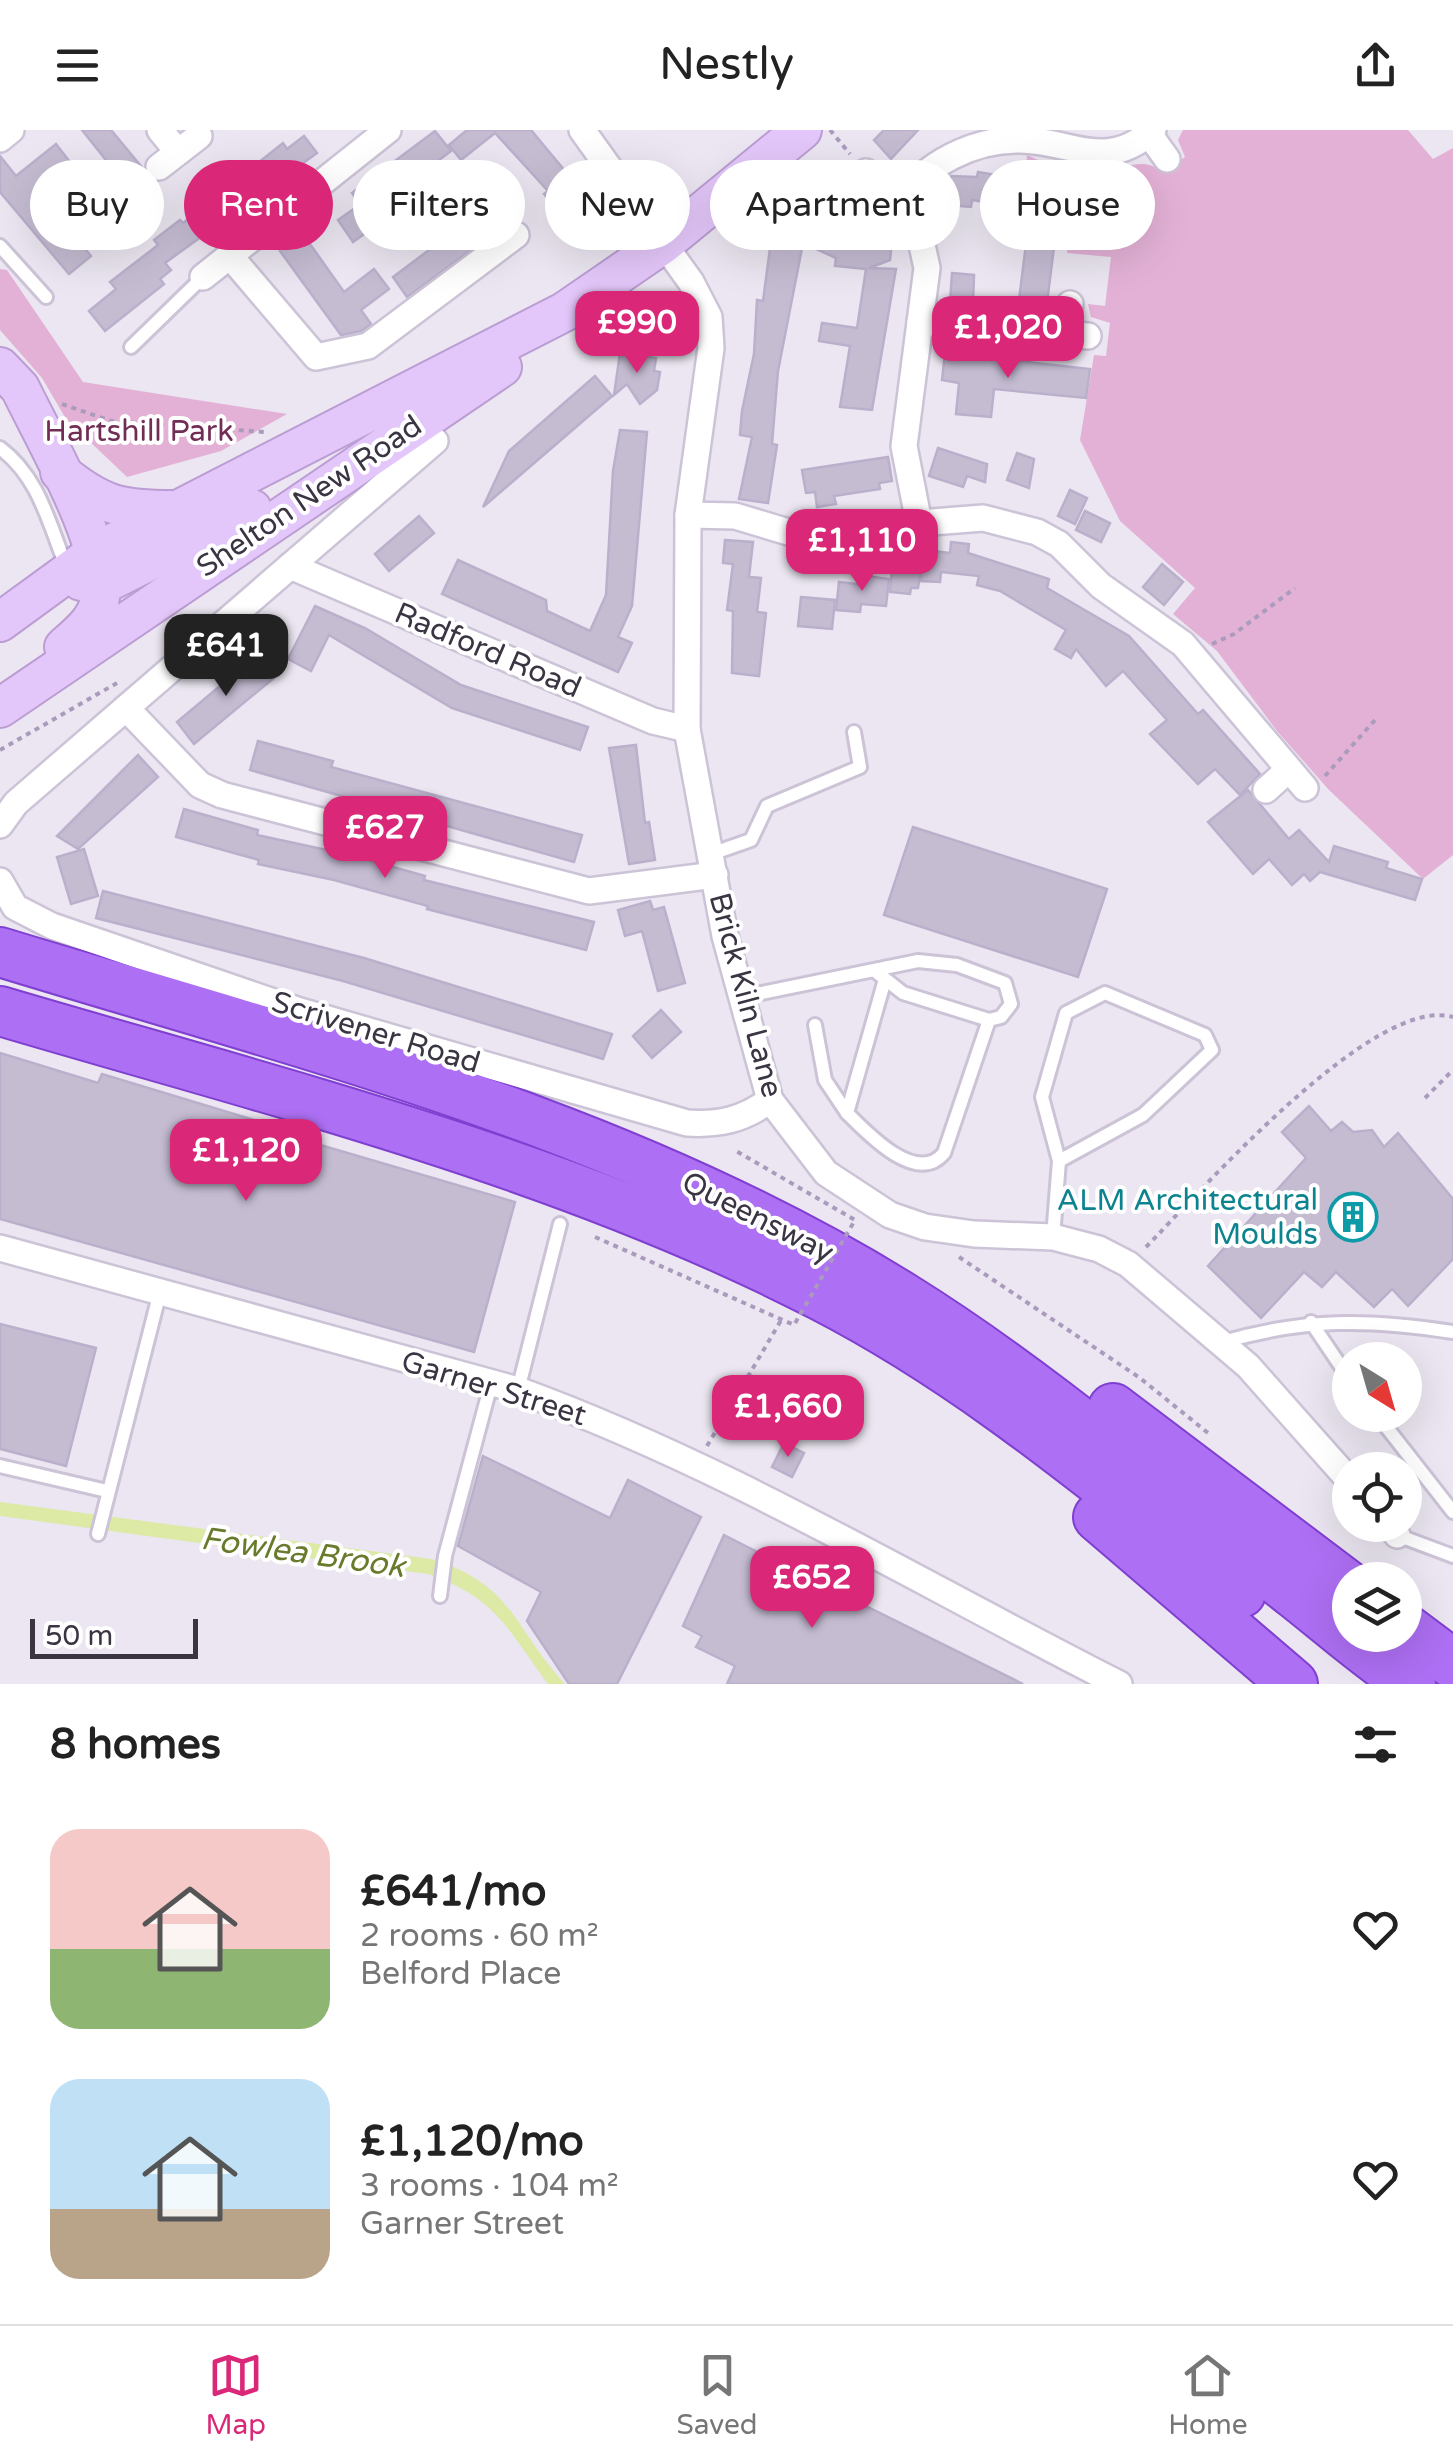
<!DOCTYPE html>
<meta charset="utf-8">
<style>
:root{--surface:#fff;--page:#f2f2f2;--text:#222;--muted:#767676;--line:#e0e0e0;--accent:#db2777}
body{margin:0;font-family:"Varela Round",sans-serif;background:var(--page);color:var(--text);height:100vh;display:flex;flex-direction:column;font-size:38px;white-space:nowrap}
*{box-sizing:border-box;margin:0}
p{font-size:32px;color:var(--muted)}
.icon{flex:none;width:55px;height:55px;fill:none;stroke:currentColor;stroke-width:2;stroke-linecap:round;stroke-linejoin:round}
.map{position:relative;height:1554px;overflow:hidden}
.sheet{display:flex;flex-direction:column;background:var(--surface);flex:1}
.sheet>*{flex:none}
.guide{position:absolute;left:30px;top:30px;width:1395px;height:90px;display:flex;gap:20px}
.needle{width:65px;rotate:143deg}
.fabs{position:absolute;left:1332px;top:1212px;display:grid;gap:20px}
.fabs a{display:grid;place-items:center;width:90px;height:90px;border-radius:50%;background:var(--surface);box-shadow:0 10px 40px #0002;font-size:50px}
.scale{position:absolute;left:30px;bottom:25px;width:168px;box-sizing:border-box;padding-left:10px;border:5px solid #3b3543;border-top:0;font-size:28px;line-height:35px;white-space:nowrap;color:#3b3543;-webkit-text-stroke:8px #fff;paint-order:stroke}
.price{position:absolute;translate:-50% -85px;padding:0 22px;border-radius:20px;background:var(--accent);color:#fff;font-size:32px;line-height:65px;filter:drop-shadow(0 2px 5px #0008)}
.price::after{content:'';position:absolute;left:50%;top:60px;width:30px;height:22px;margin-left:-15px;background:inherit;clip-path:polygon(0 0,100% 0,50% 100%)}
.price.selected{background:#222;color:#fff}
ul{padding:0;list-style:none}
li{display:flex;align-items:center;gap:30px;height:250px;padding:0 50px}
li span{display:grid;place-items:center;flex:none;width:280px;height:200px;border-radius:30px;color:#555}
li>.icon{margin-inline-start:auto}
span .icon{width:120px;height:120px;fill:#fffc;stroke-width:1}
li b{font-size:42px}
h2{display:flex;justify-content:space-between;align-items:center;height:120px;padding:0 50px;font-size:42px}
.chip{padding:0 35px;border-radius:45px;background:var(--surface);box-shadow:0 10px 40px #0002;font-size:35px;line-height:90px}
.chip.selected{background:var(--accent);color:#fff}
header{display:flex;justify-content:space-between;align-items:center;height:130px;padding:0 50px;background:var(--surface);font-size:45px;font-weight:600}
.tab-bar{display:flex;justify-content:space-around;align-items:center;height:140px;border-top:2px solid var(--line);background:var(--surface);font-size:28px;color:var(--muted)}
.tab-bar a{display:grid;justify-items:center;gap:5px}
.tab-bar .selected{color:var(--accent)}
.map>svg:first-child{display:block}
.green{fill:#e3b1d6}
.water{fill:#dceaa5}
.building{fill:#c5bcd2;stroke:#bbb0cc;stroke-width:2.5}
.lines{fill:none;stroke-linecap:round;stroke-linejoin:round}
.lane-casing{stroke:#ccc3d7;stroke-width:18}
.street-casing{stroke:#ccc3d7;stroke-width:30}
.secondary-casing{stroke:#bb9dd4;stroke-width:42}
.highway-casing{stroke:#7f3fd1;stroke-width:52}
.path{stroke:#aa9bbd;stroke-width:4;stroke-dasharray:5 5;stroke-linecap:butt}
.lane{stroke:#fff;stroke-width:12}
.street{stroke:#fff;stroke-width:25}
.secondary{stroke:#e4c7fa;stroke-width:38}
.highway{stroke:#ad6ff3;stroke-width:48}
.path-bridge{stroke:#aa9bbd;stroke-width:4;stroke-dasharray:5 5;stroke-linecap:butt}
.labels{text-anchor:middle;stroke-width:8;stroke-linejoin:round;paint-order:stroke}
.park-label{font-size:30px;fill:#712d54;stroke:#fff}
.street-label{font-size:30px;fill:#3b3543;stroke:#fff}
.culture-label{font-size:30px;fill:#0d838f;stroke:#fff;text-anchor:end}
.water-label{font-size:32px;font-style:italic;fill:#687a2c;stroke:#fff}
</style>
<header><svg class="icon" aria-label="menu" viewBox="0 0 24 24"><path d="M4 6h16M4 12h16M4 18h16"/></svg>Nestly<svg class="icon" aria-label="share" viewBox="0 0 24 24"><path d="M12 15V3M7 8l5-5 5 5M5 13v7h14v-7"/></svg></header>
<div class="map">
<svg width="1453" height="1554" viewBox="0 0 1453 1554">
<rect width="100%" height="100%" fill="#ebe6f1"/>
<g class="green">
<path d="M1183,0H1408L1433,29L1453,18V725L1423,749L1329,660L1277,601L1217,521L1173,484L1195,458L1120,391L1080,310L1094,225L1106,226L1110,193L1091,187L1088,174L1105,176L1111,127L1067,123L1068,107L1004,105L1010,45L1026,44L1027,25C1048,35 1065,41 1087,43C1111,45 1144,22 1162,43L1185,27L1178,10Z"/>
<path d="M0,139L7,140L83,252L287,284L221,321L127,347L66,289L42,248L0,200Z"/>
</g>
<path class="water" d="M0,1372L431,1429C514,1454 513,1498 565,1554H548C506,1498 498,1469 428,1444L0,1386Z"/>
<g class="building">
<path d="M82,0H111L155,53L131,72L120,58L125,54Z"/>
<path d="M467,0H531L585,65L561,84L544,64L548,61L495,3L461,30L449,15Z"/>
<path d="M884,0H918L891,29L874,10Z"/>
<path d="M435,1L451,21L367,84L352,63Z"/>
<path d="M304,6L317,23L165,133L171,140L160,149L164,154L105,201L89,181L116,159L110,152L158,115L154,110L180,90L183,93L283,13L287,19Z"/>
<path d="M56,14L70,32L36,59L91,126L69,144L0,62V26L16,46Z"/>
<path d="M978,42L1008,47L1003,75L972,70L971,77L948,75L951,46L977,47Z"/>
<path d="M788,45L819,60L822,52L839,60L832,74L861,78L860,87L894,91L890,130L869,138L896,139L872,280L840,277L850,216L819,211L822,193L857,198L866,139L835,136L836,128L803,113L778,241L772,314L777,315L768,373L739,369L752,307L740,305L742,281L754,224L757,170L763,171L770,118L778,119L797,79L777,70Z"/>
<path d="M497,69L512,90L407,167L393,147Z"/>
<path d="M355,78L370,100L353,112L338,90Z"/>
<path d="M300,100L344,162L374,139L389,159L361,180L371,194L361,201L341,205L280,121V115Z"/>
<path d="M1026,114L1054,117L1046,181L1018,178Z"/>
<path d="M952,143L974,145L973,174L950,173Z"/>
<path d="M620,223L656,228L654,241L660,242L657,260L640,274L627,254L614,265Z"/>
<path d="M945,223L1090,239L1086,268L994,259L991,287L956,284L959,253L942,250Z"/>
<path d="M595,246L612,266L483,377L509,321Z"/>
<path d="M620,300L647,302L632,476L618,507L632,513L618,542L442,464L458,430L546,470L547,481L590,501L606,465L613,341Z"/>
<path d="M938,318L987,334L985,352L967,346L963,357L929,346Z"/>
<path d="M1017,323L1034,329L1029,358L1007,350Z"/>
<path d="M888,327L892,351L879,353L880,359L834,366L836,374L817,377L815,362L806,363L802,340Z"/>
<path d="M1070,360L1087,368L1075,394L1058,386Z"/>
<path d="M1085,381L1110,393L1101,412L1076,400Z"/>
<path d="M419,386L434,403L389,441L375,424Z"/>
<path d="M725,410L753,412L749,447L761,448L757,482L766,483L759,546L732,543L733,481L727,480L733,434L723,433Z"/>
<path d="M951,412L969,414L968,423L1049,449L1047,458L1129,506L1198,584L1203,580L1260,644L1240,665L1215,639L1198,654L1150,604L1167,590L1123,541L1106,556L1076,519L1071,528L1055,519L1066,500L1000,461L977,455L979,446L941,442L940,452L921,451L924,420L950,423Z"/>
<path d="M902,415L906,436L921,437L918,458H911L910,464L890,462L894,418Z"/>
<path d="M1162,434L1183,452L1164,475L1143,457Z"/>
<path d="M866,446L889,449L886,476L861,474L860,482L836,480L839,452L865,455Z"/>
<path d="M801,467L835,470L832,499L798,496Z"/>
<path d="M315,476L365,498L461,555L588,597L580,620L452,578L329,505L311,541L288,529Z"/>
<path d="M257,525L275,547L194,614L177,592Z"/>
<path d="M258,611L333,631L331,637L582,705L574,732L250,640Z"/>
<path d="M636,615L645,693L649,692L655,730L629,734L609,618Z"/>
<path d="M138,625L158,647L78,719L57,706Z"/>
<path d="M1248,660L1289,709L1299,700L1329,732L1334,716L1388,732L1386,738L1422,749L1415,770L1320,742L1310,751L1304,744L1292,755L1269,729L1253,744L1208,692Z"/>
<path d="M184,679L258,700L257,705L350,725L425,746L424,750L594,792L586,820L427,779L428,776L334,750L258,734L259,730L176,707Z"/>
<path d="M913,697L1107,759L1078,847L884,785Z"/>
<path d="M84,719L98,766L71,774L57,727Z"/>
<path d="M103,761L364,828L612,904L603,929L343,851L96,788Z"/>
<path d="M650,771L653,780L664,777L685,853L658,861L642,801L625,806L618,780Z"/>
<path d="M661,880L681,902L652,928L633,906Z"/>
<path d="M0,923L98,953L102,944L277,997L276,1002L515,1072L474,1222L0,1089Z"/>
<path d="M1309,976L1331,1001L1342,992L1353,1002L1372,1000L1384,1017L1398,1003L1453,1069V1129L1408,1176L1392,1159L1374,1177L1336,1142L1322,1157L1304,1142L1261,1188L1208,1136L1306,1028L1282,1002Z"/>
<path d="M0,1194L96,1218L66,1336L0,1319Z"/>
<path d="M784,1313L804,1323L792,1347L772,1337Z"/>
<path d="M483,1326L610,1388L628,1350L701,1387L617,1554H569L527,1491L541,1462L458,1416Z"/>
<path d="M724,1405L767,1427L1023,1554H727L735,1536L696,1517L702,1506L683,1496Z"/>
</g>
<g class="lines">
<g class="lane-casing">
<g id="lane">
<path d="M0,116L46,167"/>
<path d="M131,217L203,147"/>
<path d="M0,318C40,348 49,395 67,438"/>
<path d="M711,724L751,710L767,676L860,637L854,602"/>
<path d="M884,853L847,983C868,1004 917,1056 944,1023L989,890"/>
<path d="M742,867L918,831L957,835L1005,853L1011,874L1001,887L989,890L903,863L875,841"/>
<path d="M815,895L825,950L847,983"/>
<path d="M1053,1107L1059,1031L1042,967L1066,883L1105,863L1205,905L1212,920L1143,985L1059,1031"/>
<path d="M1311,1192L1350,1250"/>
<path d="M1223,1212C1306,1188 1368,1189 1453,1202"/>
<path d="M518,1260L560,1094"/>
<path d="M1377,1285L1453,1382"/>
<path d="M0,1336L107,1361"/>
<path d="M98,1404L160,1162"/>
<path d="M1397,1405L1453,1426"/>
<path d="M440,1466L445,1426L491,1254"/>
</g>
</g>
<g class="street-casing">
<g id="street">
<path d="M160,0L178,22"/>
<path d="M582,0L691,152L709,187L711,218L688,385L687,599L725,806L770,970L826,1043L890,1085L925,1097L974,1104L1053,1107L1099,1119L1128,1134L1248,1236L1350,1351"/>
<path d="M1149,4L1167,29"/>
<path d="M0,9L11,0"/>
<path d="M159,37L199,6"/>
<path d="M866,42L901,72L919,101L927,138L904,316L919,393"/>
<path d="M901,72C924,33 976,9 1020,10C1070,10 1106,43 1153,0"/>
<path d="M230,126L316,227L368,216L516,105"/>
<path d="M203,147L388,0"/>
<path d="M920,192L1088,206"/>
<path d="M1065,204L1070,174"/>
<path d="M688,385L735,386L815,410L857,412L919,393L983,388L1037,402L1059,414L1101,456L1183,514L1305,658"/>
<path d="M290,436L653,591L687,599"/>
<path d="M126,578L200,655L222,665L589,761L715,745"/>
<path d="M1266,660L1287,641"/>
<path d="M0,695L16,673L435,311"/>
<path d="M0,751L15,777L52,796L300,881L687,993C719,995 743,990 770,970"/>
<path d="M0,1118L518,1260C727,1336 921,1454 1119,1554"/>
<path d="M1389,1395L1397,1405"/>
</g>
</g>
<g class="secondary-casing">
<g id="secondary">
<path d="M0,237L20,258C44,308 107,415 100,468C98,489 79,504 64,517"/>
<path d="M60,342C101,376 121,380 173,380"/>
<path d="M81,451L100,456L252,379"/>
<path d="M0,492L96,422L564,182L663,114L802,0"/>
<path d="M0,578L502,237"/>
</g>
</g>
<g class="highway-casing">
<g id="highway">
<path d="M0,822C310,917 625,994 903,1167C1043,1254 1167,1364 1296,1465C1334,1495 1371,1528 1411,1554"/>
<path d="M0,881C277,963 564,1033 821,1166C975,1245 1106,1358 1241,1463"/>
<path d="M1113,1278L1350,1457"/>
<path d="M1098,1387L1293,1554"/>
<path d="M1405,1498L1453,1534"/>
</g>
</g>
<g class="path">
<path d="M830,0L850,24"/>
<path d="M62,274L111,291L265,302"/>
<path d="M1212,514L1234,504L1295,458"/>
<path d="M0,620L117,553"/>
<path d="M1325,646L1375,590"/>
<path d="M1425,968L1453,940"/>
<path d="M1146,1117C1201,1061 1374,864 1453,887"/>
<path d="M959,1127L1140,1248L1208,1303"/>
<path d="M707,1316L783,1187"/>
</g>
<use href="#lane" class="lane"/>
<use href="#street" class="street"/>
<use href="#secondary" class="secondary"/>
<use href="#highway" class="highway"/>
<path class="path-bridge" d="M595,1107L794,1195L855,1090L736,1021"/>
</g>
<defs>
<g id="building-ring" transform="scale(2.5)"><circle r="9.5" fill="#fff" stroke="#0f9aa8" stroke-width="1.5"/><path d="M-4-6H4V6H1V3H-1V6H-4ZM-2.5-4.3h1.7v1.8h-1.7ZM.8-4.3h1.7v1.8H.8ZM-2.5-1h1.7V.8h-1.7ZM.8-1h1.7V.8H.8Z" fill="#0f9aa8"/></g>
</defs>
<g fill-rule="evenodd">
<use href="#building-ring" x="1353" y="1087"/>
</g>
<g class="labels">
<g class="park-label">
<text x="139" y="311">Hartshill Park</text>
</g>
<g class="street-label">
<text transform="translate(309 366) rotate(-34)" y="10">Shelton New Road</text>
<text transform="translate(488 520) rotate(23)" y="10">Radford Road</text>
<text transform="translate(746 865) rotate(75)" y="10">Brick Kiln Lane</text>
<text transform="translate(376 902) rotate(17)" y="10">Scrivener Road</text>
<text transform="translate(758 1087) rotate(27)" y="10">Queensway</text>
<text transform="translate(494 1258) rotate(17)" y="10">Garner Street</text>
</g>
<g class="culture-label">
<text x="1318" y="1080">ALM Architectural<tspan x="1318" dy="34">Moulds</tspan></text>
</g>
<g class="water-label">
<text transform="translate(303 1422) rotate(8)" y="11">Fowlea Brook</text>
</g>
</g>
</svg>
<div class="fabs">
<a><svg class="needle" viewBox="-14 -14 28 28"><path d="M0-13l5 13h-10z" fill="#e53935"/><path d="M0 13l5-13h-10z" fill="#767676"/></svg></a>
<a><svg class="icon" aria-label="locate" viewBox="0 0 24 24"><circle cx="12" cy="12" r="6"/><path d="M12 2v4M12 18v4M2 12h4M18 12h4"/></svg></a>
<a><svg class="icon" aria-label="layers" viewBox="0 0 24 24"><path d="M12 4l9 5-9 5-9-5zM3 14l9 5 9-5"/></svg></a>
</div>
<div class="scale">50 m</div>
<b class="price" style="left:637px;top:246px">£990</b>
<b class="price" style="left:1008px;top:251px">£1,020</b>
<b class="price" style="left:862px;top:464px">£1,110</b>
<b class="price selected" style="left:226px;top:569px">£641</b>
<b class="price" style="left:385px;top:751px">£627</b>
<b class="price" style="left:246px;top:1074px">£1,120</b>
<b class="price" style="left:788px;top:1330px">£1,660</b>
<b class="price" style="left:812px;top:1501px">£652</b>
<div class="guide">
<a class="chip">Buy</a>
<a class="chip selected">Rent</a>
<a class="chip">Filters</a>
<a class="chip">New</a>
<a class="chip">Apartment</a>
<a class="chip">House</a>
</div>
</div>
<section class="sheet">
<h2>8 homes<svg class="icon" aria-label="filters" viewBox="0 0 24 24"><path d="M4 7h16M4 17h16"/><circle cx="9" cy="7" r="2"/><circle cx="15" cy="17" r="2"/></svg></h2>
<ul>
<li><span style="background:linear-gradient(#f6c9c9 60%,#8fb573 0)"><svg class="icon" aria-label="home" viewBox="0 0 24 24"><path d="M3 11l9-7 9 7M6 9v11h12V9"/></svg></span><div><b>£641/mo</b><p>2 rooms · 60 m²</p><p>Belford Place</p></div><svg class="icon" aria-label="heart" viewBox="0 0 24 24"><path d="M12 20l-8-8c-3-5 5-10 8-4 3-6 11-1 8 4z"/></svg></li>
<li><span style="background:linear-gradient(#bfe0f5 65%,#b9a48a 0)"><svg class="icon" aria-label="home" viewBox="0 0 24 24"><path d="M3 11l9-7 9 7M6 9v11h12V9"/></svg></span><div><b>£1,120/mo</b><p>3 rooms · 104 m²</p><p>Garner Street</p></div><svg class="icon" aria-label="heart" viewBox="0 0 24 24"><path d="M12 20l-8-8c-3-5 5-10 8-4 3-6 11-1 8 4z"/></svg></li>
</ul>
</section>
<nav class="tab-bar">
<a class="selected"><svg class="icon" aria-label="map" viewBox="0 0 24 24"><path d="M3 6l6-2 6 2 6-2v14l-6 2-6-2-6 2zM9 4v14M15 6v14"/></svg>Map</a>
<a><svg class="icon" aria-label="saved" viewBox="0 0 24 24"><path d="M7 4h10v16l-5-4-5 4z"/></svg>Saved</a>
<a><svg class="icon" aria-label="home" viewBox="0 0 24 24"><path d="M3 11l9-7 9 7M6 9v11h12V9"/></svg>Home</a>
</nav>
